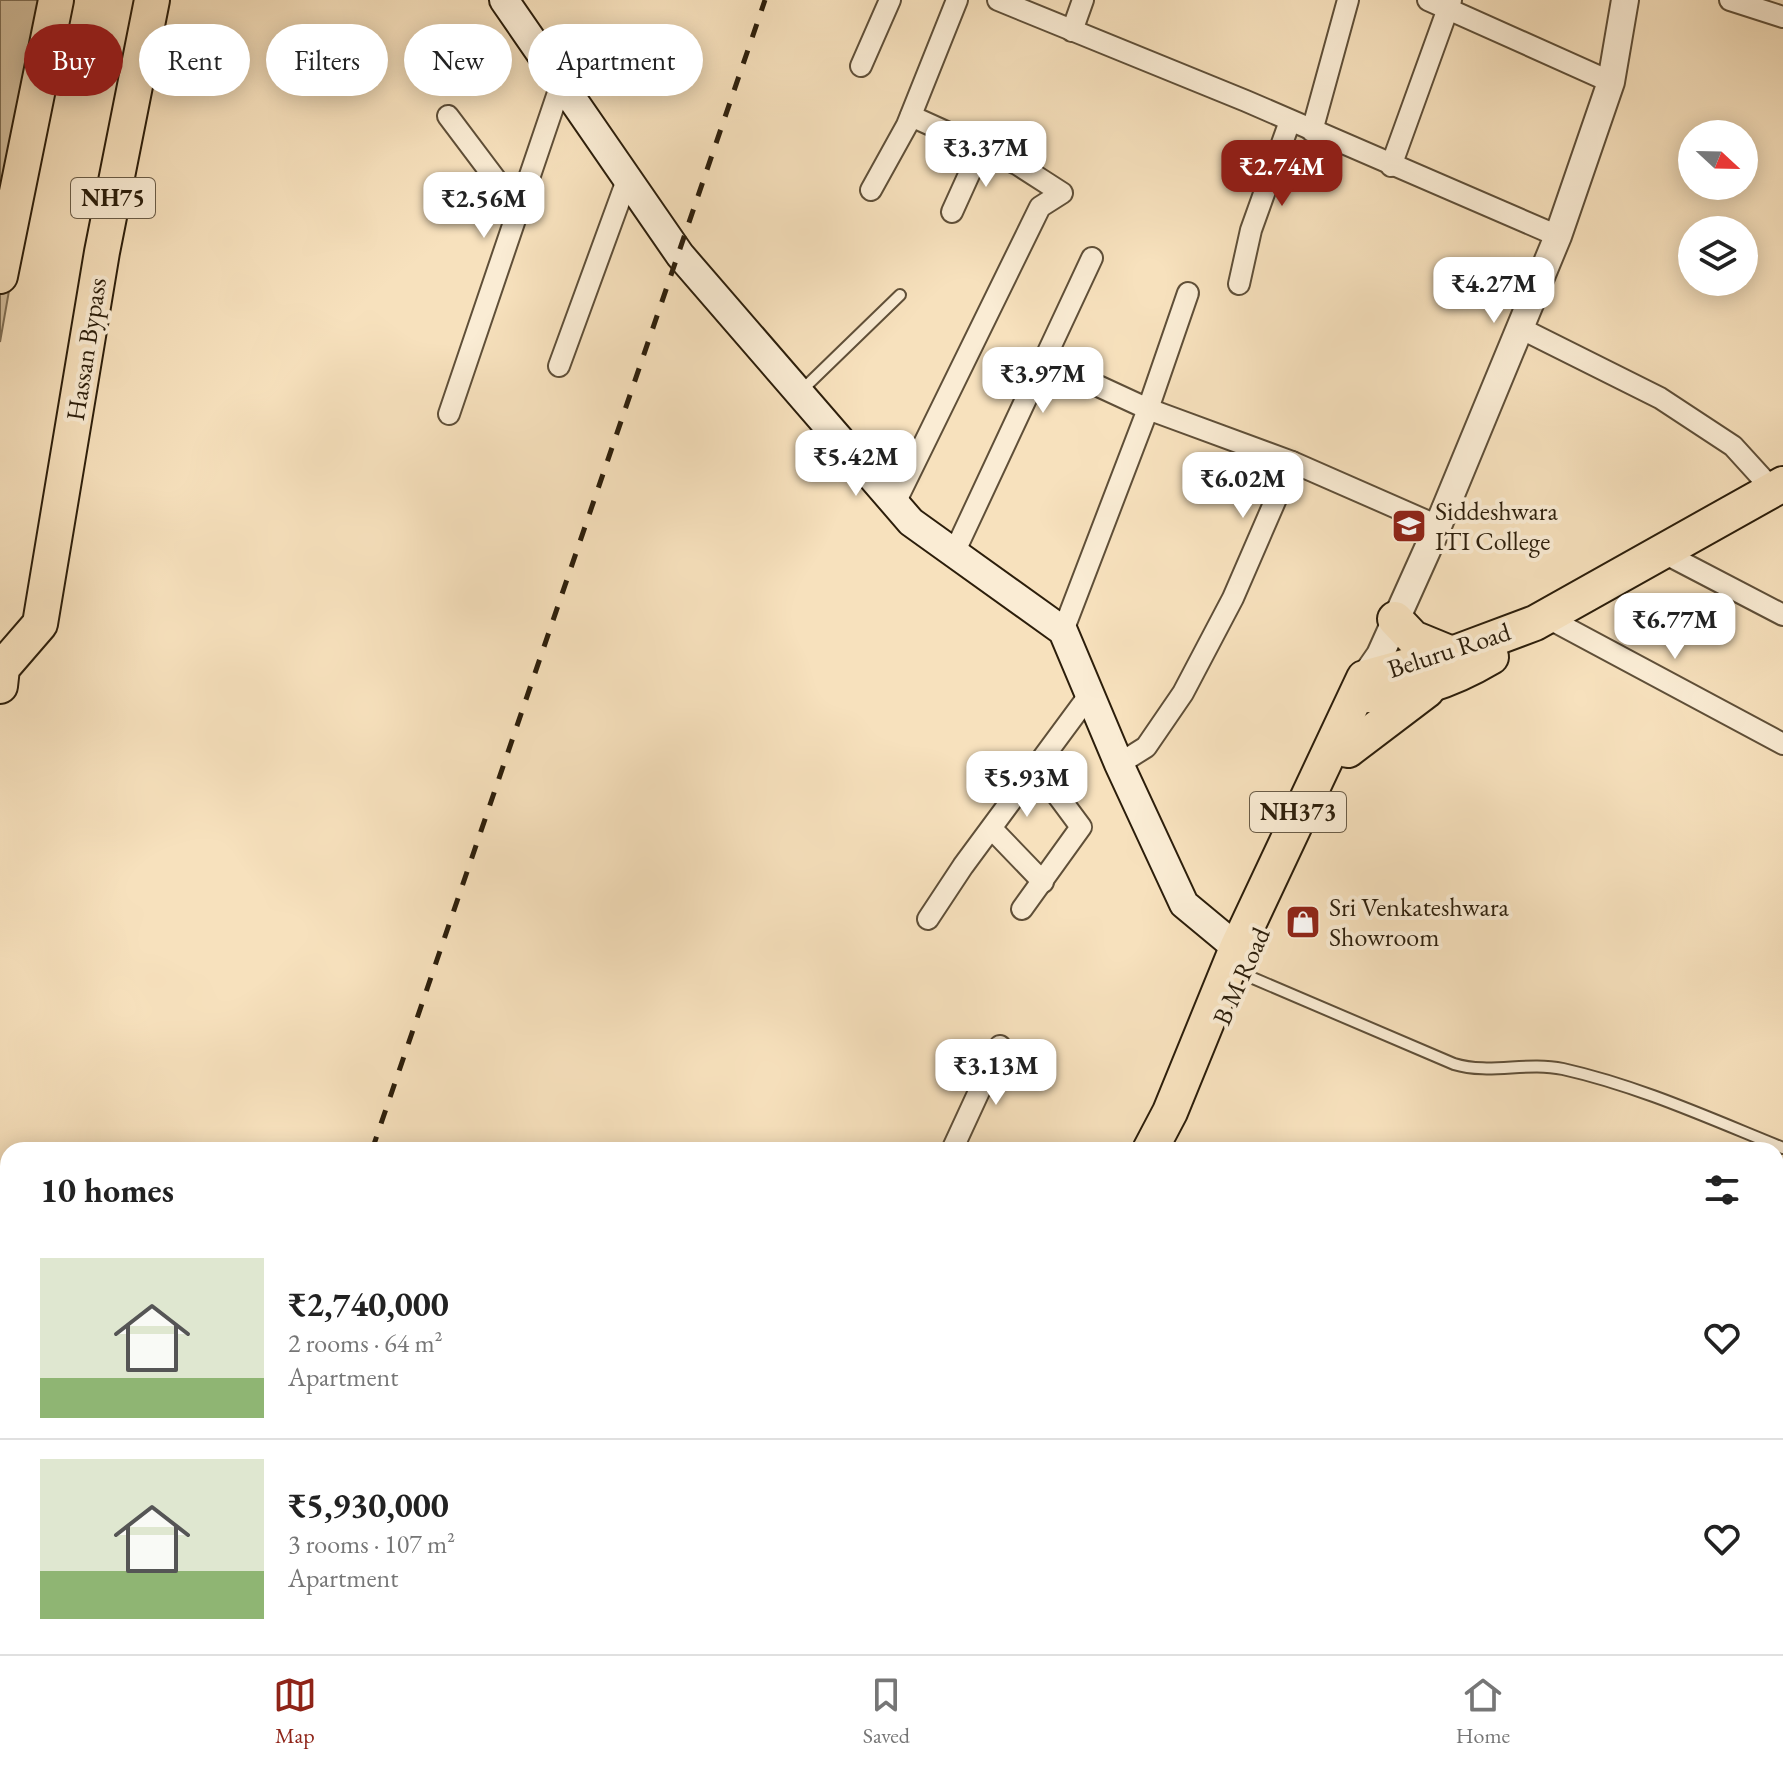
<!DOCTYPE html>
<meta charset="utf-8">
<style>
:root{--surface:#fff;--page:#f6f6f6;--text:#222;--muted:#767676;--line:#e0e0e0;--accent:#8f2418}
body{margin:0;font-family:"EB Garamond",serif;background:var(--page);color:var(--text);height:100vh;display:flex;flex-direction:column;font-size:30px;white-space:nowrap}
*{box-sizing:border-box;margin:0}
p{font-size:26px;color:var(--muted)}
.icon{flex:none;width:44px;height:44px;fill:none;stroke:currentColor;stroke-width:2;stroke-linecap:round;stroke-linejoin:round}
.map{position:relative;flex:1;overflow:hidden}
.panel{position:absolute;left:0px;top:1142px;width:1784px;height:512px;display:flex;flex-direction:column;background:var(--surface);border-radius:24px 24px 0 0;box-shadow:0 4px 20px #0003}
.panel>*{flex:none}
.guide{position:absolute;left:24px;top:24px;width:800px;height:72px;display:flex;gap:16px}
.needle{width:52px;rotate:112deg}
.controls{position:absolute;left:1678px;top:120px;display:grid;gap:16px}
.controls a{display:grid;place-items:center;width:80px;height:80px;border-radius:50%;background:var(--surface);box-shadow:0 4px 20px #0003;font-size:40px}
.price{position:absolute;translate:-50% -68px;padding:0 18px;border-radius:16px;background:#fff;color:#222;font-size:26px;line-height:52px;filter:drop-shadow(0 2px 4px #0008)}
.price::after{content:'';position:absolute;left:50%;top:48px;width:24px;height:18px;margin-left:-12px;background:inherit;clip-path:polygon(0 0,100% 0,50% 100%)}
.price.on{background:var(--accent);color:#fff}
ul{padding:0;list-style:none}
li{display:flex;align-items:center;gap:24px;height:200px;padding:0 40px}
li+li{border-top:2px solid var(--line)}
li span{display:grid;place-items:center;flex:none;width:224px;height:160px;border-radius:0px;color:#555}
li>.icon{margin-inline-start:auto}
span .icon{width:96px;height:96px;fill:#fffc;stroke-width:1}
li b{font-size:34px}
h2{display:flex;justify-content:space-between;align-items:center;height:96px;padding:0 40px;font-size:34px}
.pill{padding:0 28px;border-radius:36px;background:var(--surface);box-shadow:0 4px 20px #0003;font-size:28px;line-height:72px}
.pill.on{background:var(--accent);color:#fff}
.dock{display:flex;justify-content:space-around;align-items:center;height:112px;border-top:2px solid var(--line);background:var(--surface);font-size:22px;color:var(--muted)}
.dock a{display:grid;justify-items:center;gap:4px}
.dock .on{color:var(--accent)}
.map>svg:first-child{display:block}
.green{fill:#d4c09f;stroke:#806f55;stroke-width:2}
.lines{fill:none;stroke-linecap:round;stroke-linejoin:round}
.service-casing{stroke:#5f4f38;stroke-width:14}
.minor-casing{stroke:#5f4f38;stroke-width:24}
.tertiary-casing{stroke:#5f4f38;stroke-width:30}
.secondary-casing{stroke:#2c1e0b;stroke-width:32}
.trunk-casing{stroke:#2c1e0b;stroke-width:38}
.service{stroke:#faecd4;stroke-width:10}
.minor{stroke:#faecd4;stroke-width:20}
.tertiary{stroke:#faecd4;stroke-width:26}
.secondary{stroke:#faecd4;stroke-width:28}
.trunk{stroke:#f7e1bd;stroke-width:34}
.rail{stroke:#2c1e0b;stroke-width:5;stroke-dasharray:14 14;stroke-linecap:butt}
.labels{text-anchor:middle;stroke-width:8;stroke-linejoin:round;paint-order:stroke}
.shield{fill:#faecd4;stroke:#6a5c47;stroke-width:2}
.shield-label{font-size:24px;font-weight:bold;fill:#2c1e0b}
.street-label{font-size:26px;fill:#2c1e0b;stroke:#faecd4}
.poi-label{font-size:26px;fill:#2c1e0b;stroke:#faecd4;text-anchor:start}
</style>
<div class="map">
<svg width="1783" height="1654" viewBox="0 0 1783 1654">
<rect width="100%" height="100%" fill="#f7e1bd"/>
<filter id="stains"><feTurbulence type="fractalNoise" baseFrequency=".0025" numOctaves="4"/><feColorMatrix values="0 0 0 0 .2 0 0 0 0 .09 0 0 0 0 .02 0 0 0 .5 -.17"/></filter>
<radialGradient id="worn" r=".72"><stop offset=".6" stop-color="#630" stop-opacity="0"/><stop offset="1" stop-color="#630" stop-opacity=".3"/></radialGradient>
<path class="green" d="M0,0H43L59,6L0,342Z"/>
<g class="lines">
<g class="service-casing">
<g id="service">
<path d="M801,391L900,295"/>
<path d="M1241,973L1454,1064C1490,1075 1526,1061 1563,1069C1639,1086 1711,1119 1783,1148"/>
<path d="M0,1347L8,1350"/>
<path d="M0,1563L8,1566"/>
<path d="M1134,1646L1136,1654"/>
<path d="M1614,1646L1695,1654"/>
<path d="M1564,1654L1567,1646"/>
</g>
</g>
<g class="minor-casing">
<g id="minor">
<path d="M998,0L1246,101L1558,236"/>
<path d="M1428,0L1611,82"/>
<path d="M1730,0L1783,17"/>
<path d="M1072,31L1083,0"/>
<path d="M861,66L890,0"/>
<path d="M448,116L518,209"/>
<path d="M1312,131L1348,0"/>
<path d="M1391,166L1451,0"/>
<path d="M871,190L907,125L957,0"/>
<path d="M952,212L981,148"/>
<path d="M1239,284L1251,230L1290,121"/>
<path d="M1520,328L1660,398L1733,446L1773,490"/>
<path d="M1044,361L1148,409L1188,293"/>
<path d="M559,366L627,180"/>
<path d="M449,414L562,81"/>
<path d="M895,503L1040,207L1062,193L1017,164L911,116"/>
<path d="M1662,552L1783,615"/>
<path d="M954,553L1092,258"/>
<path d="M1546,617L1783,744"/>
<path d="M1063,631L1148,409L1292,462"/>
<path d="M1119,764L1146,747L1183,693L1233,598L1292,462L1438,526"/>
<path d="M992,829L1043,882"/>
<path d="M1022,909L1081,827L1038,769"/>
<path d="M928,919L963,866L1090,694"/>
<path d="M952,1150L1000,1046"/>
<path d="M397,1650L398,1646"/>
</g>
</g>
<g class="tertiary-casing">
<path id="tertiary" d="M1364,678L1380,655L1438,526L1558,236L1611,82L1625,0"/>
</g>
<g class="secondary-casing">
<path id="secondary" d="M504,0L680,255L911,522L1063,631L1119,764L1184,904L1237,948"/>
</g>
<g class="trunk-casing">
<g id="trunk">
<path d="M0,276L56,0"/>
<path d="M1395,619L1413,638L1452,654"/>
<path d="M0,686L2,668L40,624L102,252L152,0"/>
<path d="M1357,695C1406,697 1449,682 1491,657"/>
<path d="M1348,750L1427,690"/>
<path d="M1150,1150L1170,1112L1237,948L1364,678L1452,654L1535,623L1783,484"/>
<path d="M883,1654L889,1646"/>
</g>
</g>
<use href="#service" class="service"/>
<use href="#minor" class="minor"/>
<use href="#tertiary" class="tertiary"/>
<use href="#secondary" class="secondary"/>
<use href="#trunk" class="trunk"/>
<g class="rail">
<path d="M372,1150L765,0"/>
<path d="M225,1654L227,1646"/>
</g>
</g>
<defs>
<g id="university-square" transform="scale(1.8)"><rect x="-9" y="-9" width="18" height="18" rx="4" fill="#8f2418" stroke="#faecd4"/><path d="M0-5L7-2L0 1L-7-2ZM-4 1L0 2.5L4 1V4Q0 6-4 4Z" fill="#fff"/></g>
<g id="shop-square" transform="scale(1.8)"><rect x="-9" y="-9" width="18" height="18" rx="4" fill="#8f2418" stroke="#faecd4"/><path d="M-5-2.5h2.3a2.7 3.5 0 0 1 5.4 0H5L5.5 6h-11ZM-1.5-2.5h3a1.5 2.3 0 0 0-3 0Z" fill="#fff"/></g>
</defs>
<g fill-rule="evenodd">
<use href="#university-square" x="1409" y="526"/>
<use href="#shop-square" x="1303" y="922"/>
</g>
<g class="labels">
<g class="shield">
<rect x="71" y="178" width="84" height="40" rx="6"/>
<rect x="1250" y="792" width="96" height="40" rx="6"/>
</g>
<g class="shield-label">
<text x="113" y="206">NH75</text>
<text x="1298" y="820">NH373</text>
</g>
<g class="street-label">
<text transform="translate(86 349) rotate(-81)" y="9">Hassan Bypass</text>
<text transform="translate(1449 650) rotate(-18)" y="9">Beluru Road</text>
<text transform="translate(1241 976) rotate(-66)" y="9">B M Road</text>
</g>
<g class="poi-label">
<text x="1435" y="520">Siddeshwara<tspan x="1435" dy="30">ITI College</tspan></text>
<text x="1329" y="916">Sri Venkateshwara<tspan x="1329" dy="30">Showroom</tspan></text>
</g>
</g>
<rect width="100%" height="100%" filter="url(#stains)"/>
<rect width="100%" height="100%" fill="url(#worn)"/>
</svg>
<div class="controls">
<a><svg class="needle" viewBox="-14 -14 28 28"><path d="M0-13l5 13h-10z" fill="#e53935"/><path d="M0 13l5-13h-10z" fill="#767676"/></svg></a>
<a><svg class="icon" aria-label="layers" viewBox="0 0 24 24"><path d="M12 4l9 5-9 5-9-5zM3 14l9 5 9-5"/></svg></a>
</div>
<b class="price" style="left:986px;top:189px">₹3.37M</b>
<b class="price on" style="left:1282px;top:208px">₹2.74M</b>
<b class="price" style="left:484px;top:240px">₹2.56M</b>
<b class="price" style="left:1494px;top:325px">₹4.27M</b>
<b class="price" style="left:1043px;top:415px">₹3.97M</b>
<b class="price" style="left:856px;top:498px">₹5.42M</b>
<b class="price" style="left:1243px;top:520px">₹6.02M</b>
<b class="price" style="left:1675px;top:661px">₹6.77M</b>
<b class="price" style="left:1027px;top:819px">₹5.93M</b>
<b class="price" style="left:996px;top:1107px">₹3.13M</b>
<div class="guide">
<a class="pill on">Buy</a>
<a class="pill">Rent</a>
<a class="pill">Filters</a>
<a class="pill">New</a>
<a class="pill">Apartment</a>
</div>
<section class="panel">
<h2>10 homes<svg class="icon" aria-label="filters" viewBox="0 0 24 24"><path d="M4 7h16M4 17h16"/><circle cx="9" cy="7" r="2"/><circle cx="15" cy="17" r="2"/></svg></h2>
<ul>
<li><span style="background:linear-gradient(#dfe7d0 75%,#8fb573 0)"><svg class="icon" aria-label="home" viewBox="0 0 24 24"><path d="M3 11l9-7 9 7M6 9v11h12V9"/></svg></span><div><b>₹2,740,000</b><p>2 rooms · 64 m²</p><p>Apartment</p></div><svg class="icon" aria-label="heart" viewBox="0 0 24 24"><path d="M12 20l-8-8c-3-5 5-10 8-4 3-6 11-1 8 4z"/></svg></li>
<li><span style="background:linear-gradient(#dfe7d0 70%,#8fb573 0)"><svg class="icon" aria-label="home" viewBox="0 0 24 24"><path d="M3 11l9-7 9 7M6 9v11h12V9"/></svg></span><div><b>₹5,930,000</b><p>3 rooms · 107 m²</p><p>Apartment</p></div><svg class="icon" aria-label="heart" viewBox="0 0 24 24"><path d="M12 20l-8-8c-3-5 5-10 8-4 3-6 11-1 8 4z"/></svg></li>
</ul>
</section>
</div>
<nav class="dock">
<a class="on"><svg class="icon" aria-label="map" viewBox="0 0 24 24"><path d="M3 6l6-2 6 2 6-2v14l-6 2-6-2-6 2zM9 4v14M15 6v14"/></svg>Map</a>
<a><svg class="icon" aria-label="saved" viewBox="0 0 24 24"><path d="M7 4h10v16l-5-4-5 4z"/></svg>Saved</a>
<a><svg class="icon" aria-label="home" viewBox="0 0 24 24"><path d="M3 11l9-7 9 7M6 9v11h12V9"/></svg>Home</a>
</nav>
